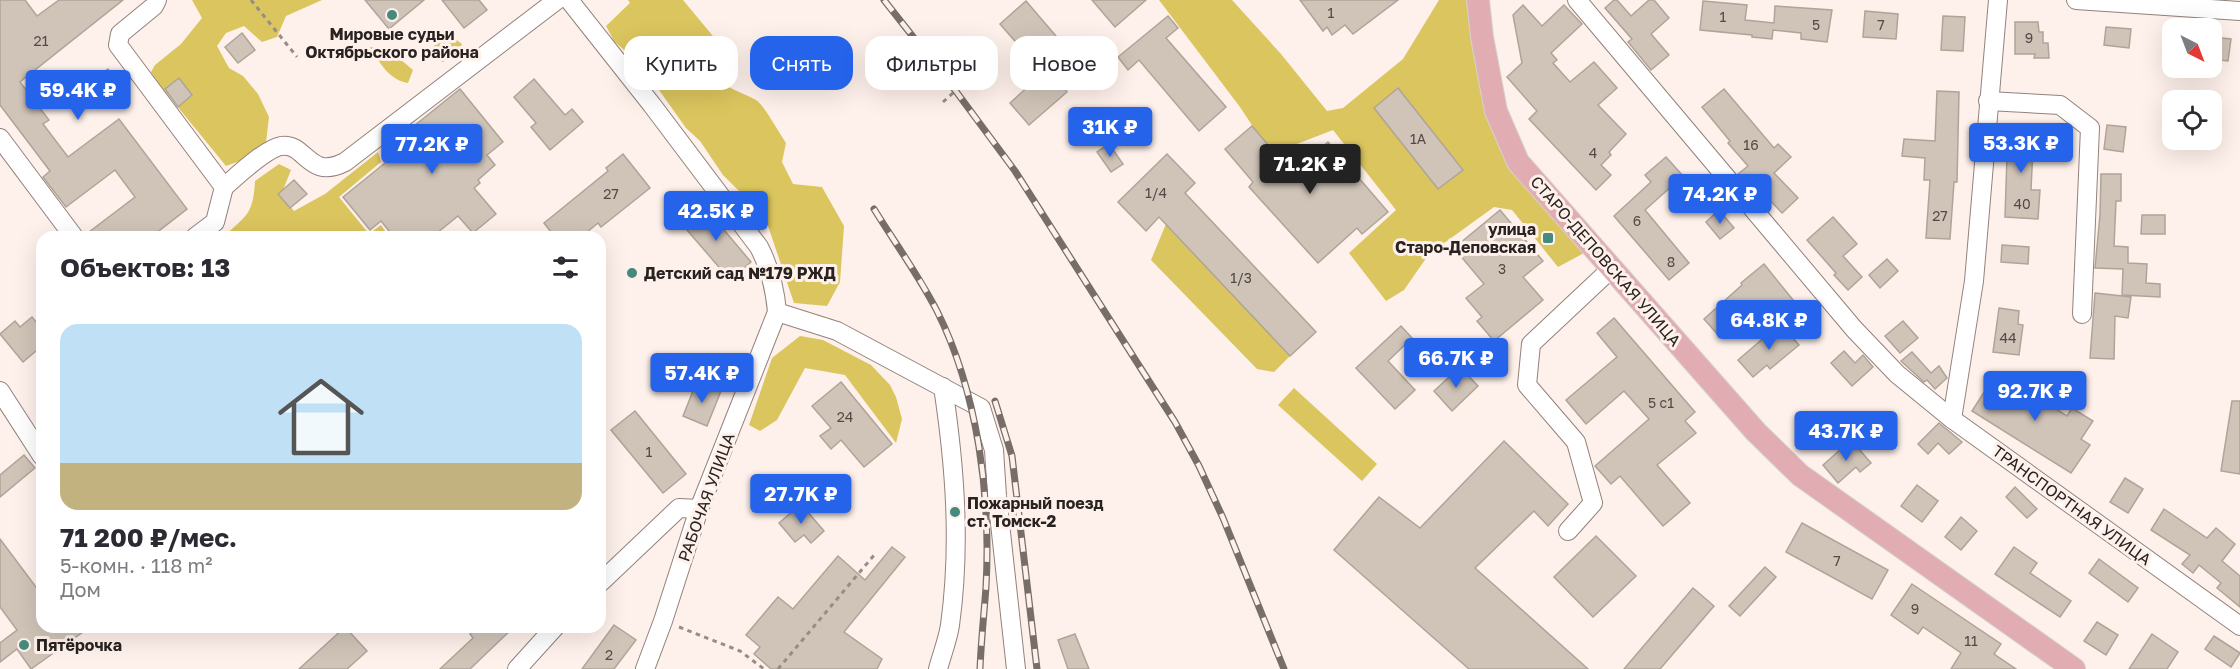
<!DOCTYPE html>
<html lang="ru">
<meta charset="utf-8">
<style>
:root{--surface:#fff;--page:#f7f7f7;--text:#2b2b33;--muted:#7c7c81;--accent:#2563eb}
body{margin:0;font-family:"Golos Text",sans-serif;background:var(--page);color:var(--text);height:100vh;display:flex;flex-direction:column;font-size:22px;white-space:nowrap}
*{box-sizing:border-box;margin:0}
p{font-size:20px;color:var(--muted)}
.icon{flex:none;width:33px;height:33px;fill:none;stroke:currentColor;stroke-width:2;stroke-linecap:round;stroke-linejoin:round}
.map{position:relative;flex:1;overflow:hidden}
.panel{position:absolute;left:36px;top:231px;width:570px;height:402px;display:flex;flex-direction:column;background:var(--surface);border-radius:18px;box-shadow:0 6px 24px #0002}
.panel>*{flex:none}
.top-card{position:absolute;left:624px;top:36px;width:570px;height:54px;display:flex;gap:12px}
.needle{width:39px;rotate:138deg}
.controls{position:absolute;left:2162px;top:18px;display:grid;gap:12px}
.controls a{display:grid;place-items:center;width:60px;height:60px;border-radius:12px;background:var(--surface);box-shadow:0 6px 24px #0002;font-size:30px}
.price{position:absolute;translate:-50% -51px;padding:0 14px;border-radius:6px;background:var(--accent);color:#fff;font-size:20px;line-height:39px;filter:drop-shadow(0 2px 3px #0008)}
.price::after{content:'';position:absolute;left:50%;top:36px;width:18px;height:14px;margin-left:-9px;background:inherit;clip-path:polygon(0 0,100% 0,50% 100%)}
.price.active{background:#222;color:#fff}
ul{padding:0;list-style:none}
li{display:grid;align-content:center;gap:12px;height:318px;padding:0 24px}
li span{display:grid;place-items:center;height:186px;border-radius:18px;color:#555}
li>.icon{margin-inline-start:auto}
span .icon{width:108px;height:108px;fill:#fffc;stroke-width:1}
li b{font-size:26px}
h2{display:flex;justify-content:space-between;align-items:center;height:72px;padding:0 24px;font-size:26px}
.pill{padding:0 21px;border-radius:18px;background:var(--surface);box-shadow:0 6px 24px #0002;font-size:21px;line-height:54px}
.pill.active{background:var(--accent);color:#fff}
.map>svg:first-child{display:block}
.green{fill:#dbc55e}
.building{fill:#d0c4b8;stroke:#afa498;stroke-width:1.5}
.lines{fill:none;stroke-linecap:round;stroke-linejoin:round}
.minor-casing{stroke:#92827c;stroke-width:20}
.major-casing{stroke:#d4d3d2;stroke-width:24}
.path{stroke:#978d88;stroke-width:3;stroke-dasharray:4.5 4.5;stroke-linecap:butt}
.minor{stroke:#fff;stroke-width:18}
.major{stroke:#e1adb3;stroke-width:22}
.rail-casing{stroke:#776e6a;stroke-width:7}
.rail{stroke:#fef0ea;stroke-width:4.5;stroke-dasharray:14;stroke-linecap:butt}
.poi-dot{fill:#468a7e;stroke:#fef0ea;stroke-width:2}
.labels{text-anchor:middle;stroke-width:6;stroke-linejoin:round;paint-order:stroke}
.number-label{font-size:14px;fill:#524a46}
.poi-label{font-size:16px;font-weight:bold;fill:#282220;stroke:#fef0ea;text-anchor:start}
.street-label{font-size:16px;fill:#282220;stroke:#fef0ea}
</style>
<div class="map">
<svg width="2240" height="669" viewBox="0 0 2240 669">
<rect width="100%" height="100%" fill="#fef0ea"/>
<g class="green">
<path d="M192,0H322L286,16L277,37L262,42L244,26L226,33L217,46L229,68L243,76L258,94L269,117L266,142L251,157L226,166L159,84L151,72L155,65L181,44L202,18Z"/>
<path d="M628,0H683L727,53L717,74C725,90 741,91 756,100C765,106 779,133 786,143L782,162L793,184L822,187L844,226L840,282L827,306L794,303L765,217L723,175L700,141L686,128L642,66L614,41L606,26L630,3Z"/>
<path d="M1159,0H1232L1281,54L1327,111L1343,108L1403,59L1439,0H1471L1489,114L1586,252L1558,267L1512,210L1494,207L1429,254L1404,290L1386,301L1349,253L1396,210L1333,130L1271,154L1240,107Z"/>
<path d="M454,38L462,44L458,53L443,62L434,58L428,51L441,40Z"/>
<path d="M370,47C388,47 400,59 413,70L408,83C389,80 380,63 370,47Z"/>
<path d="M378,152L381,162L339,197L369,234L381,225L389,237H223C247,215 253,215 255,181L279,164L291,170L281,195L294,211L325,194Z"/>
<path d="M1166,224L1290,356L1274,372L1257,369L1151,260Z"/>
<path d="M800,336L823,340L871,365L890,385L896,397L902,419L896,443L845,375L805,368L777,420L760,431L749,425L772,358Z"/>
<path d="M1294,388L1377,464L1362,481L1278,405Z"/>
</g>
<g class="building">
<path d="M0,0H25L37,16L59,0H123L20,82L49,120L43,124L68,157L119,119L187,209L151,237H85V235L135,197L115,170L66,207L43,177L50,171L0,105Z"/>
<path d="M365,0H424L389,29Z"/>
<path d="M442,0H479L487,10L464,28Z"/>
<path d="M1092,0H1146L1115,27Z"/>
<path d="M1300,0H1398L1353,34L1345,25L1332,35L1327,27L1323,31Z"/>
<path d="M1614,0H1617L1631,16L1649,0H1654L1669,18L1651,34L1669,55L1651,70L1628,42L1632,39L1605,8Z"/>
<path d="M1026,1L1067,49L1057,57L1067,68L1056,78L1067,92L1029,125L1010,103L1043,73L1000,24Z"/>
<path d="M1703,1L1747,5L1745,20L1774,23L1775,6L1832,10L1827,42L1801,39V33L1773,30L1772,39L1752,37V35L1700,30Z"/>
<path d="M1523,5L1542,26L1564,5L1582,24L1551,53L1557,60L1553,63L1570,82L1594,62L1617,88L1598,105L1626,134L1609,152L1611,155L1601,165L1611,175L1596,190L1529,119L1537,111L1507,77L1522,63L1513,15Z"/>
<path d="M1865,11L1898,14L1896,39L1863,37Z"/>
<path d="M1168,16L1178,28L1166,38L1226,107L1199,131L1139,60L1128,70L1118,57Z"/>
<path d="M1943,16L1965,17L1963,51L1941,50Z"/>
<path d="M2015,22H2038L2039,32H2043V43H2048L2049,58H2034L2035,54H2015Z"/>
<path d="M2106,27L2131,29L2129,48L2104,45Z"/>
<path d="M242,33L255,50L238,63L225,47Z"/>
<path d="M2212,37L2231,39L2228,61L2211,59Z"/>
<path d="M108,69L117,82L99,95L89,83Z"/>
<path d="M179,78L192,95L178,107L165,89Z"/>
<path d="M534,79L565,115L572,109L583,122L550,150L531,127L536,123L514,97Z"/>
<path d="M1398,88L1463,170L1438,189L1374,108Z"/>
<path d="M460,89L503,142L487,155L495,165L478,180L480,183L474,188L496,214L473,233L458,216L432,237H394L381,221L370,230L343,197L406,146L399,138Z"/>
<path d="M1724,89L1774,148L1778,144L1791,157L1774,173L1798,198L1782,213L1766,196L1761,200L1738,174L1748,166L1728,143L1730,141L1702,107Z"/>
<path d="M1937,91L1959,92L1957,182H1954L1950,239L1926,238L1930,180H1924L1925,158L1902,156L1904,139L1935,141Z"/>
<path d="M2008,125L2034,126L2031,190H2040L2038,219L2005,217Z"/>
<path d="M2107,125L2126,127L2123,152L2104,149Z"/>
<path d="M1252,126L1269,146L1260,155L1283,180L1328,142L1388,212L1362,234L1357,228L1318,263L1249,187L1253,182L1225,149Z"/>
<path d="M1109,144L1123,164L1111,172L1097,152Z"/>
<path d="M623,154L650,188L601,227L598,223L581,237H555L544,223L608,171L606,168Z"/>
<path d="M1167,154L1195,183L1185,193L1316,332L1290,356L1159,217L1146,231L1118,202Z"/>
<path d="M1666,157L1683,176L1645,210L1689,263L1669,280L1614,216L1651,182L1645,175Z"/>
<path d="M2101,174H2121V201H2116L2114,246L2128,247V263L2147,264L2146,283L2160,284V297L2122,295L2123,269L2095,268L2100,215Z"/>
<path d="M294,180L307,194L290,208L278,194Z"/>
<path d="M703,205L751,262L730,280L681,223Z"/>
<path d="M1500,210L1543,261L1523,277L1543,300L1494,341L1477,321L1482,317L1466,298L1484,284L1454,248Z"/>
<path d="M1719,210L1734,228L1720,239L1706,222Z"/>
<path d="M2142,215H2165V234H2141Z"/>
<path d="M1833,217L1857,244L1843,256L1862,277L1848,290L1834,275L1836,273L1807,240Z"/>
<path d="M2002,245L2029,247L2028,264L2001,262Z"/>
<path d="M1887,259L1898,271L1880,288L1869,275Z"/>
<path d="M1764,264L1793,300L1770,319L1757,304L1720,337L1704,319L1742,285L1741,283Z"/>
<path d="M2095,293L2131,297L2128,318L2115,316L2114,359L2090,358Z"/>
<path d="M1999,308L2019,311L2018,324L2023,325L2019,355L1993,352Z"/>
<path d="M32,317L42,329V346L23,362L0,334L15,321L20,327Z"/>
<path d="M1614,318L1695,412L1685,421L1696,433L1657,465L1690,503L1663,526L1620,476L1611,484L1595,466L1649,419L1624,391L1586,424L1566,400L1617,357L1597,333Z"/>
<path d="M1903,321L1918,338L1900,353L1885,336Z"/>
<path d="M1780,324L1799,345L1770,369L1767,365L1753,377L1738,360Z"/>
<path d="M1401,326L1412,338L1388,361L1415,390L1395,409L1356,368Z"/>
<path d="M1844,351L1855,363L1863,355L1873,367L1852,386L1831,363Z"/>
<path d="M1912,352L1931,373L1939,366L1947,378L1935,389L1927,380L1924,382L1901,361Z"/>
<path d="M1460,367L1478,386L1452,411L1434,391Z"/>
<path d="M1997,372L2067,416L2072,408L2093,421L2081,439L2090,445L2071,473L1972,411Z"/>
<path d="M697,381L721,391L707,426L683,416Z"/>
<path d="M841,382L892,444L864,467L841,440L831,449L820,436L831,428L812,406Z"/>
<path d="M2232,401H2240V474L2221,471Z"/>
<path d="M635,411L686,474L663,493L611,430Z"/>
<path d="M1939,423L1962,442L1949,454L1938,443L1928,454L1918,444Z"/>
<path d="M1851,440L1871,463L1860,472L1856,467L1838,483L1823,465Z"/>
<path d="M1504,441L1568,504L1548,526L1534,511L1475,568L1588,669H1469L1334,550L1379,497L1420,528Z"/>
<path d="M24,455L35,468L0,497V475Z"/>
<path d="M2125,478L2143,489L2128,513L2110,502Z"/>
<path d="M1917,485L1938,501L1922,522L1901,506Z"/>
<path d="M2015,487L2037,509L2027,518L2006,497Z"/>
<path d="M801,504L824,531L811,543L804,535L795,542L779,523Z"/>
<path d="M2164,509L2207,538L2216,528L2235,544L2222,561L2240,576V607L2217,588L2221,583L2199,565L2193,573L2182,564L2190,555L2151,530Z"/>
<path d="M1961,517L1977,531L1961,550L1945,537Z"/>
<path d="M1802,523L1888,570L1872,599L1786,552Z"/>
<path d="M1596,536L1636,576L1593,617L1554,577Z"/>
<path d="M0,539L42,595V627H90L31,669L17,649L0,662V643L17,630L0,607Z"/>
<path d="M892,547L905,557L844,632L882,659L877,669H771L754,654L760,647L746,635L778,597L793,609L838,556L865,580Z"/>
<path d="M2014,547L2037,563L2030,573L2071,601L2060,617L1995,574Z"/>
<path d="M2099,559L2138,588L2128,602L2089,573Z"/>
<path d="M1765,567L1776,577L1740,616L1729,606Z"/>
<path d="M1912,584L2001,644L1994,654L2016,669H1951L1961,653L1923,627L1918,634L1891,615Z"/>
<path d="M1693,588L1714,606L1660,669H1624Z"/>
<path d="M2097,622L2118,635L2106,655L2084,641Z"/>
<path d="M614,625L636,640L614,669H582Z"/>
<path d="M345,627L367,651L347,669H299Z"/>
<path d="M477,627H514L470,669H440L473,638L470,634Z"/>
<path d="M1075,634L1089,669H1068L1058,640Z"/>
<path d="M2152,634L2178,652L2167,669H2129Z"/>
<path d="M2214,636L2240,653L2231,667L2205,649Z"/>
</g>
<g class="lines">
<g class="minor-casing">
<g id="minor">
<path d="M157,0L154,6L120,34L118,45L224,187L215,222L195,237"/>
<path d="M569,0L652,105L759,247C770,268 775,288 777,312L699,509L663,621L645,669"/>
<path d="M1577,0L1854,329L1897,374L1952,419L2240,626"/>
<path d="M2076,0L2240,11"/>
<path d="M1988,101L2060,105L2090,128L2082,314"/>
<path d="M0,138L74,237"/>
<path d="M224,187C237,176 265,149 281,146C306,142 308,181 345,162L557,0"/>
<path d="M777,312L837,331L981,408L994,450L997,496L1016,669"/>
<path d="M0,391L42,456"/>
<path d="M1952,419L1974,281L1998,0"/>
<path d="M1568,531L1593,503L1576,442L1527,385L1531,344L1612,268"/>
<path d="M600,583L679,508L699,509"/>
<path d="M517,669L555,627"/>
<path d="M938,669C942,654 948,639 950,625C961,545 955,466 943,387"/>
</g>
</g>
<g class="major-casing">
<path id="major" d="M1478,0L1482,37L1496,111L1518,162L1756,432L1800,475L2074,669"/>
</g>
<g class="path">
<path d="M251,0L297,57"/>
<path d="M943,102L972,76"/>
<path d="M679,627L740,651L764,669"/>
<path d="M778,669L875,554"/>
</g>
<use href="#minor" class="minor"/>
<use href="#major" class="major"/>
<g class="rail-casing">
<g id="rail">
<path d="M884,0L955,90L1015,171L1175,422L1199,466L1223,518L1284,669"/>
<path d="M874,209C895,243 919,276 937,311C978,393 991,496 986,587C984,614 981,642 980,669"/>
<path d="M995,401L1012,456L1037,669"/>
</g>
</g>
<use href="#rail" class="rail"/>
</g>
<g class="poi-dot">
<circle cx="392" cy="15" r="6"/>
<rect x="1542" y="232" width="12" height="12" rx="3"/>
<circle cx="632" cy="273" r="6"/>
<circle cx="955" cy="512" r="6"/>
<circle cx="24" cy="645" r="6"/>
</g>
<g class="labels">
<g class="number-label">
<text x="1331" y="18">1</text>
<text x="1723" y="22">1</text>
<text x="1816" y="30">5</text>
<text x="1881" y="30">7</text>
<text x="2029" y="43">9</text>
<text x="41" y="46">21</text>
<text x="1418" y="144">1А</text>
<text x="1751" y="150">16</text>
<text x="1593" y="158">4</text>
<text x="1156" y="198">1/4</text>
<text x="611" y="199">27</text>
<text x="2022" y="209">40</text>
<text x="1940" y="221">27</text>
<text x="1637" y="226">6</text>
<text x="1671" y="267">8</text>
<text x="1502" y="274">3</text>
<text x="1241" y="283">1/3</text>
<text x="2008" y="343">44</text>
<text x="1661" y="408">5 с1</text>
<text x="845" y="422">24</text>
<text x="649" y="457">1</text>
<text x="1837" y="566">7</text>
<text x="1915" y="614">9</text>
<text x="1971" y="646">11</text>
<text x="609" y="660">2</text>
</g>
<g class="poi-label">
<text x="392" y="40" text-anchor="middle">Мировые судьи<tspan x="392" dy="18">Октябрьского района</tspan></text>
<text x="1536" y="235" text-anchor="end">улица<tspan x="1536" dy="18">Старо-Деповская</tspan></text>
<text x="644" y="279">Детский сад №179 РЖД</text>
<text x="967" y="509">Пожарный поезд<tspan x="967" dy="18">ст. Томск-2</tspan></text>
<text x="36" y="651">Пятёрочка</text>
</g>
<g class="street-label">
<text transform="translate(1606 261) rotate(49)" y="6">СТАРО-ДЕПОВСКАЯ УЛИЦА</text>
<text transform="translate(706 497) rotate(-70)" y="6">РАБОЧАЯ УЛИЦА</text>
<text transform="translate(2072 505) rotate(36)" y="6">ТРАНСПОРТНАЯ УЛИЦА</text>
</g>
</g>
</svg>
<div class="controls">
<a><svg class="needle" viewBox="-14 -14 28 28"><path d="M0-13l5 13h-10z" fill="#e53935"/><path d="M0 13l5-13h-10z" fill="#7c7c81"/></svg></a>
<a><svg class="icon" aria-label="locate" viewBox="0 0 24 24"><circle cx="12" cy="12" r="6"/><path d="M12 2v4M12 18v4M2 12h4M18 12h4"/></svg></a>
</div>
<b class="price" style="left:78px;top:121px">59.4K ₽</b>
<b class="price" style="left:1110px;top:158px">31K ₽</b>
<b class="price" style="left:2021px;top:174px">53.3K ₽</b>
<b class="price" style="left:432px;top:175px">77.2K ₽</b>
<b class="price active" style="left:1310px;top:195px">71.2K ₽</b>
<b class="price" style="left:1720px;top:225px">74.2K ₽</b>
<b class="price" style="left:716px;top:242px">42.5K ₽</b>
<b class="price" style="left:1769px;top:351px">64.8K ₽</b>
<b class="price" style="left:1456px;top:389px">66.7K ₽</b>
<b class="price" style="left:702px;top:404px">57.4K ₽</b>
<b class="price" style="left:2035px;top:422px">92.7K ₽</b>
<b class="price" style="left:1846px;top:462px">43.7K ₽</b>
<b class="price" style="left:801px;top:525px">27.7K ₽</b>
<div class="top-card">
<a class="pill">Купить</a>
<a class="pill active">Снять</a>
<a class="pill">Фильтры</a>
<a class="pill">Новое</a>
</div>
<section class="panel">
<h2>Объектов: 13<svg class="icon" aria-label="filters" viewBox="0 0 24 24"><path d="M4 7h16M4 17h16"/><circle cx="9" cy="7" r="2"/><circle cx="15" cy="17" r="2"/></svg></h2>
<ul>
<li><span style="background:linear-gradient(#bfe0f5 75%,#c2b280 0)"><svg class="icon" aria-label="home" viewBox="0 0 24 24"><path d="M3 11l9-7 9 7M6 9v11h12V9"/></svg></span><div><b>71 200 ₽/мес.</b><p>5-комн. · 118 m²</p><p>Дом</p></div></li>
</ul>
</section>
</div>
